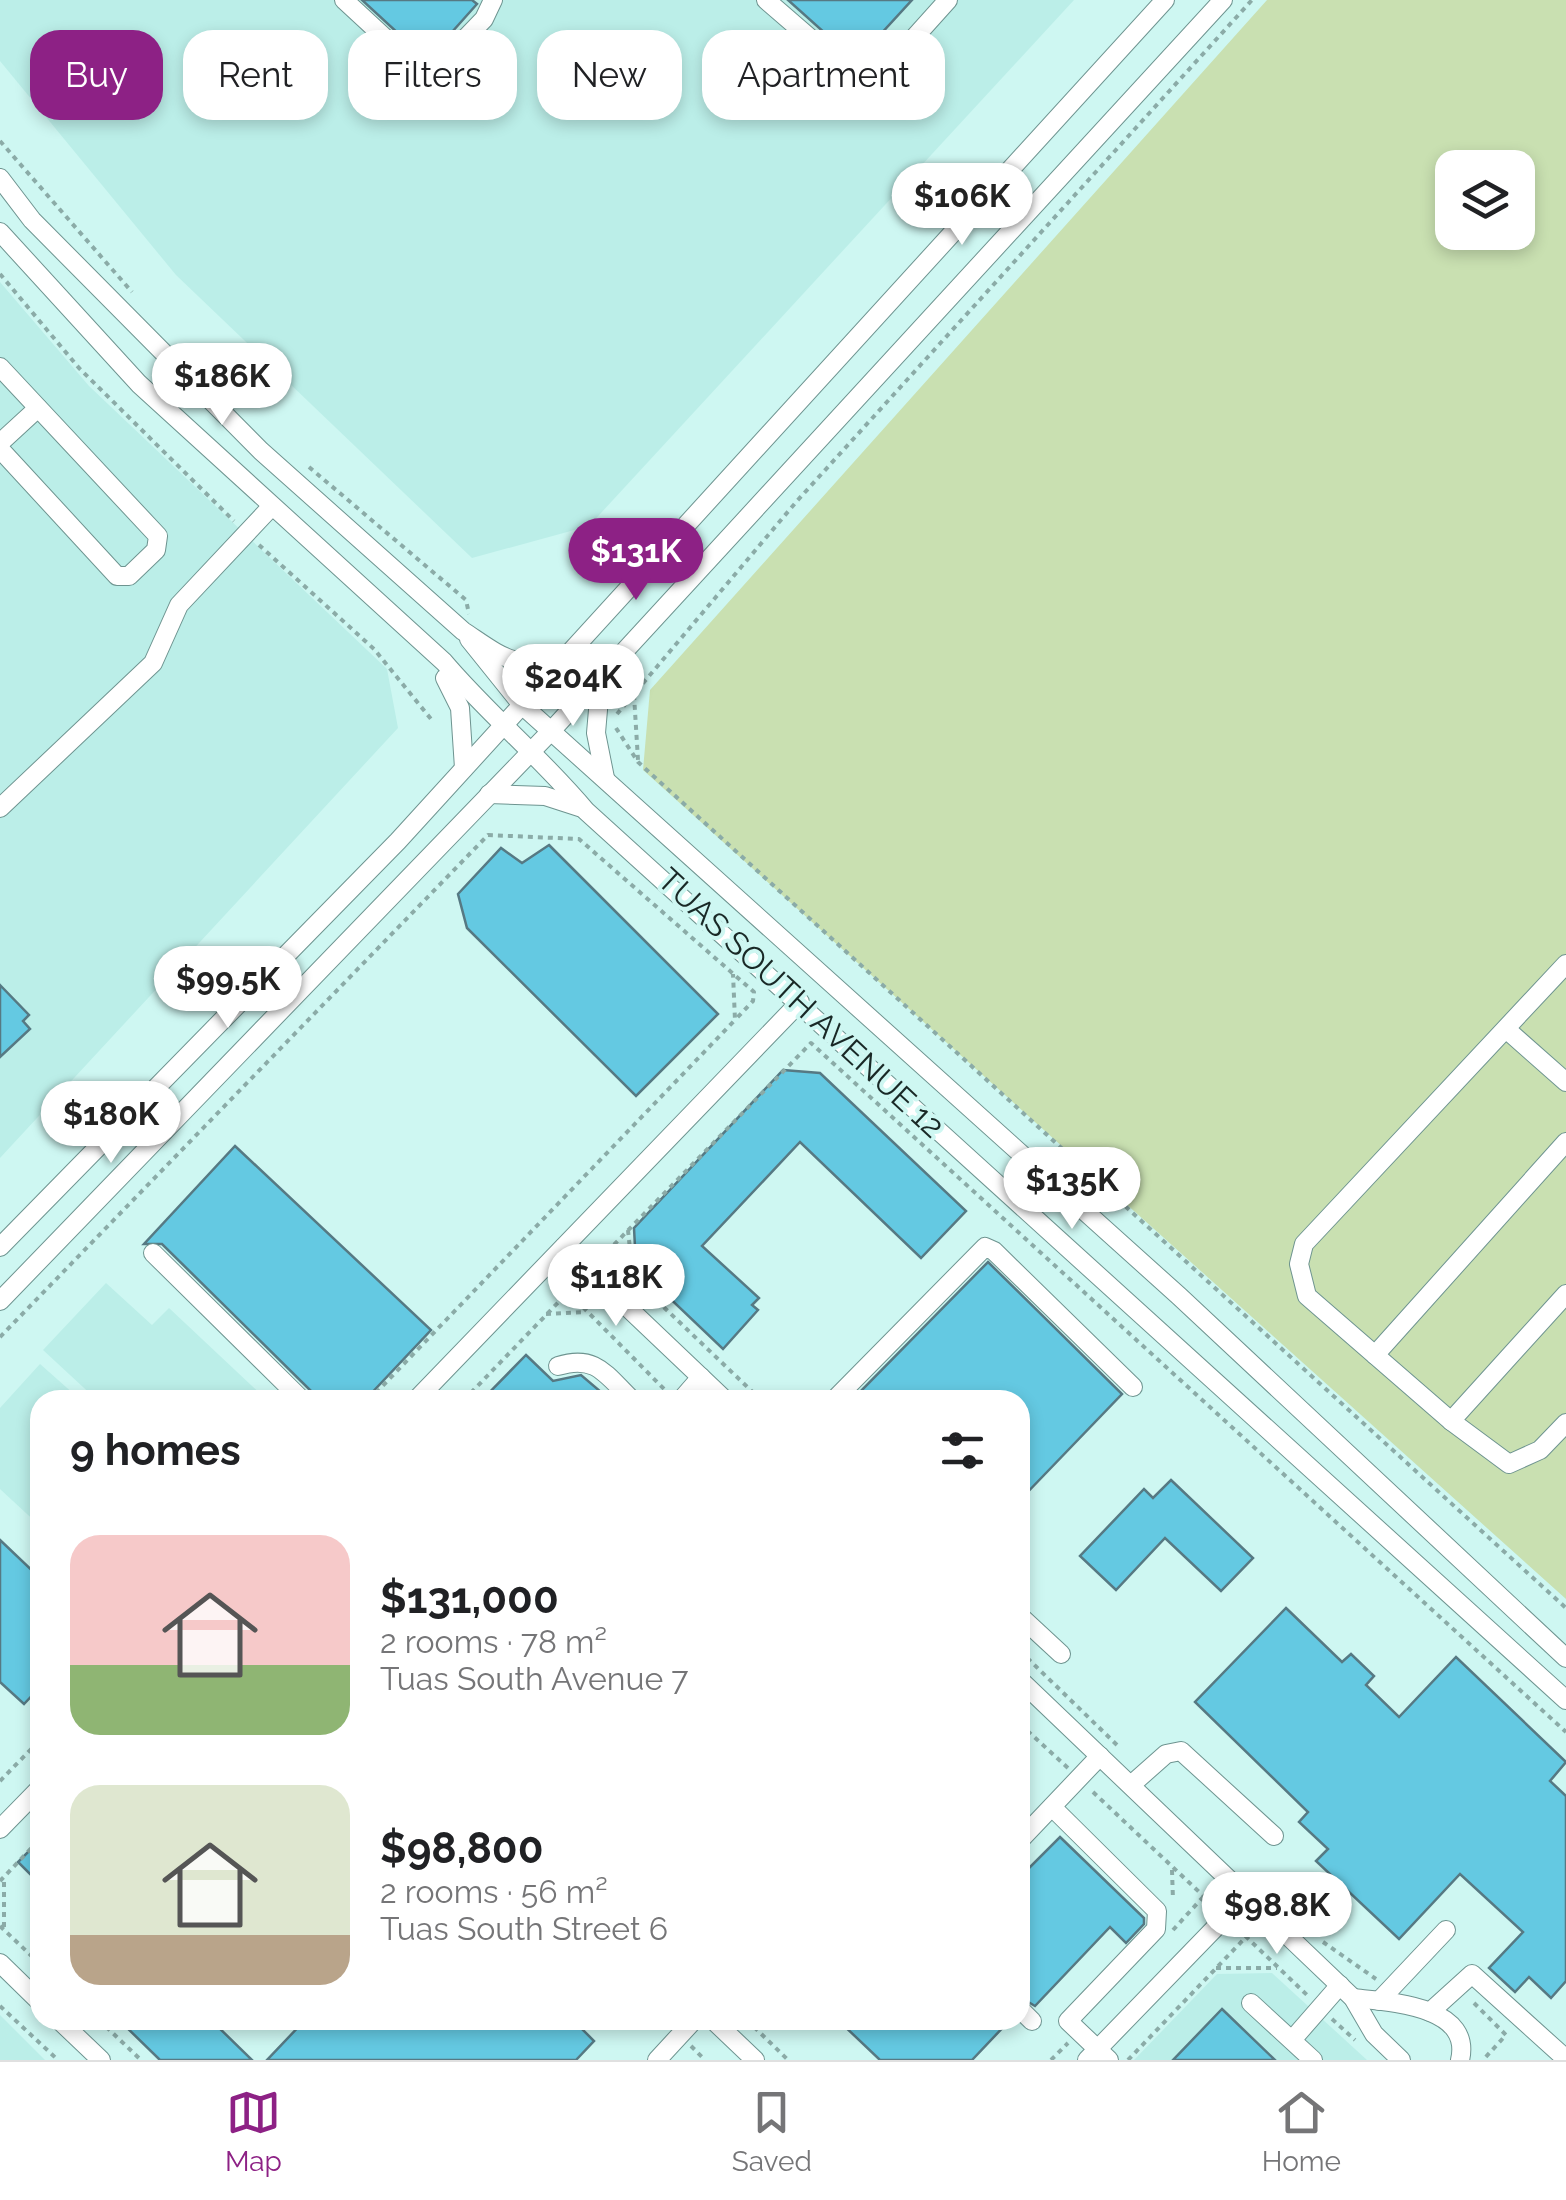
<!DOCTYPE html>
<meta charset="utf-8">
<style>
:root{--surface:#fff;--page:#f6f6f6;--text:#202124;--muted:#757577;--line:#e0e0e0;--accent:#8d2185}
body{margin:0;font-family:Raleway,sans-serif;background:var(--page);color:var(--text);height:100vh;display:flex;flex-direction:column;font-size:38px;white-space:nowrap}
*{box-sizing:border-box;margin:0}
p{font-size:32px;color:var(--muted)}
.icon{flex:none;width:55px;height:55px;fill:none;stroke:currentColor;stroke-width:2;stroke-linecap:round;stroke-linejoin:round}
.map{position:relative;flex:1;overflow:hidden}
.details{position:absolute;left:30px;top:1390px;width:1000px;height:640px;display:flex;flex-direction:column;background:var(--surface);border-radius:30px;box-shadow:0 5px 15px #0003}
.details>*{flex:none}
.guide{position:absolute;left:30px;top:30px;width:1000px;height:90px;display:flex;gap:20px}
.fabs{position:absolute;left:1435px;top:150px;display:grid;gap:20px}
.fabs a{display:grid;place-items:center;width:100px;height:100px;border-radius:20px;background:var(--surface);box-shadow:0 5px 15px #0003;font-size:50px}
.price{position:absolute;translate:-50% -85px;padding:0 22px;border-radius:35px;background:#fff;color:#222;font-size:32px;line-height:65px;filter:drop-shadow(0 2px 5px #0008)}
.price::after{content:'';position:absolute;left:50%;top:60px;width:30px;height:22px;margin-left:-15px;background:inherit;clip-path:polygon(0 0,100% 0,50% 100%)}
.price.current{background:var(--accent);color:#fff}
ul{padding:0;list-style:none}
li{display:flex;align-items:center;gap:30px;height:250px;padding:0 40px}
li span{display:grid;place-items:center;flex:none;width:280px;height:200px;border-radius:30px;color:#555}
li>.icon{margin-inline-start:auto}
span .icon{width:120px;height:120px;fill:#fffc;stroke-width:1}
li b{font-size:42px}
h2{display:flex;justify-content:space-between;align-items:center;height:120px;padding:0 40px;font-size:42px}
.pill{padding:0 35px;border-radius:30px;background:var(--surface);box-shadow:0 5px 15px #0003;font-size:35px;line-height:90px}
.pill.current{background:var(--accent);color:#fff}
.menu{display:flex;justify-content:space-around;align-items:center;height:140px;border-top:2px solid var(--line);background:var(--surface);font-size:28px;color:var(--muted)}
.menu a{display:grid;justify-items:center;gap:5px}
.menu .current{color:var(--accent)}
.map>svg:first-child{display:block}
.built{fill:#bbeee8}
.green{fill:#c9e0b1;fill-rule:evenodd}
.building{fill:#64c9e2;stroke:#567983;stroke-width:2.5}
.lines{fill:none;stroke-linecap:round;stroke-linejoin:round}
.minor-casing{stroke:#6e9490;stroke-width:20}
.path{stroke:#8baba7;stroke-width:4;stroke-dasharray:5 5;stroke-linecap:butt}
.minor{stroke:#fff;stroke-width:18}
.labels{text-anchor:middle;stroke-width:8;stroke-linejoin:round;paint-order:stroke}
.street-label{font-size:32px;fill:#192826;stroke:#cef7f2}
</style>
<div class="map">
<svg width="1566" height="2060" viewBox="0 0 1566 2060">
<rect width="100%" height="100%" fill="#cef7f2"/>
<g class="built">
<path d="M0,0H1074L589,526L472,558L176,275L0,61Z"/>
<path d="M0,282L89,386L387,669L398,728L0,1158Z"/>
<path d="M106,1283L152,1325L169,1308L267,1400H97L43,1350Z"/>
<path d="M40,1364L75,1395L70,1400H40V1526L0,1489V1408Z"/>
<path d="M1272,1973L1367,2060H1134L1217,1974Z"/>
<path d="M0,2015L45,2060H0Z"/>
</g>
<path class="green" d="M1267,0H1566V1599L643,770L650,690ZM1452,168H1518V232H1452Z"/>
<g class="building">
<path d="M362,0H472L477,4L427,60Z"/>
<path d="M788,0H912L856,61Z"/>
<path d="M549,845L718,1014L636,1096L467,928L458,894L501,848L522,863Z"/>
<path d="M0,985L29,1015L23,1021L30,1029L0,1057Z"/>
<path d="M783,1070L820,1073L966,1211L921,1258L800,1142L702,1246L759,1298L752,1305L758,1310L723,1349L636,1266L634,1228Z"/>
<path d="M235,1146L431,1330L365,1400H314L311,1391L162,1244H144Z"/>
<path d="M988,1262L1122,1394L1020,1500V1400H852Z"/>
<path d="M526,1355L553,1381L581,1375L601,1392L593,1400H482Z"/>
<path d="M1171,1480L1253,1558L1221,1591L1165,1538L1116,1590L1080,1556L1144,1489L1153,1498Z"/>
<path d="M0,1540L40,1578V1687L24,1704L0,1682Z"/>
<path d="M1286,1608L1342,1662L1351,1654L1374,1676L1366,1685L1399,1717L1456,1657L1566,1762L1550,1781L1566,1796V1981L1551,1998L1529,1977L1515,1992L1489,1968L1523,1932L1460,1874L1399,1939L1316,1861L1328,1849L1299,1822L1308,1812L1195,1702Z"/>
<path d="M1060,1837L1144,1918V1924L1126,1943L1110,1927L1035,2006L1020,1997V1877Z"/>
<path d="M40,1840V1884L18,1862Z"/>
<path d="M1222,2009L1275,2060H1173Z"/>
<path d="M119,2020H211L252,2060H160Z"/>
<path d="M305,2020H573L594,2041L576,2060H267Z"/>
<path d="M838,2020H1010L972,2060H880Z"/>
</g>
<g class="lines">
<g class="minor-casing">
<g id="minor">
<path d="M344,0L424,74H431L484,19L493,0"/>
<path d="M766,0L862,83L877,79L948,0"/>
<path d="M0,178L32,220L261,451L463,631C501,656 517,673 563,654"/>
<path d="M0,232L139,384L444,662C489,715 542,758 586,811L1566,1700"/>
<path d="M0,367L158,536L156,550L129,576H117L0,449"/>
<path d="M0,443L38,408"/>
<path d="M469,639L522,705L1179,1296L1566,1658"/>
<path d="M601,675L596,733L605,778"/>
<path d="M445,678L460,708L464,768"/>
<path d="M489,794L545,796L582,808"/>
<path d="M0,808L153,663L179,605L272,506"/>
<path d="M1566,964L1304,1244L1299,1264L1307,1296L1451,1421L1509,1464L1540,1450L1566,1423"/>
<path d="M1506,1029L1566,1082"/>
<path d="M0,1247L398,841L1165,0"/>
<path d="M564,1247L725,1400"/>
<path d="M153,1253L302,1400"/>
<path d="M0,1301L552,730L1223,0"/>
<path d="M1375,1355L1566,1142"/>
<path d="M558,1366C596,1354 606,1375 632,1400"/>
<path d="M416,1400L800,1002"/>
<path d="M681,1400L701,1377"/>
<path d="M834,1400L985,1247L994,1251L1133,1387"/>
<path d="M1451,1421L1566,1294"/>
<path d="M1020,1616L1061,1654"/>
<path d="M1020,1680L1353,1998L1374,2034L1401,2060"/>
<path d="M1131,1785L1166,1754L1181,1751L1274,1836"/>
<path d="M1052,1807L1157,1911L1156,1929L1068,2021L1109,2060"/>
<path d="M0,1829L40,1788"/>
<path d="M1020,1840L1100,1756"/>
<path d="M0,1963L40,2002"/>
<path d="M1353,1998C1387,2002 1473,2005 1460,2060"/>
<path d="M1379,2001L1446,1930"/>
<path d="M1251,2003L1313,2060"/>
<path d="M1020,2009L1032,2021"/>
<path d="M1430,2012L1472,1974L1566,2059"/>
<path d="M59,2020L101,2060"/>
<path d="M713,2020L755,2060"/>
<path d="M1292,2040L1340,1985"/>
<path d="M657,2060L694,2020"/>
<path d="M1087,2060L1247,1895"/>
</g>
</g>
<g class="path">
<path d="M0,141L132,292"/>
<path d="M0,274L79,368L234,521"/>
<path d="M309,467L466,600L469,614"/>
<path d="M259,545L374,649L431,719"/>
<path d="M634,695L638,760"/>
<path d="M617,714L797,501L1252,0"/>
<path d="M616,728L638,762L1566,1608"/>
<path d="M628,1230L633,1278"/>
<path d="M606,1252L761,1400"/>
<path d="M600,1259L811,1043L1566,1732"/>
<path d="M569,1293L665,1390"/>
<path d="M546,1314L586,1312"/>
<path d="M0,1337L488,835L579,839L754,992L753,1001L735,1020"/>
<path d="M369,1400L735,1020L733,974"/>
<path d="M464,1400L576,1284"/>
<path d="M1020,1651L1117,1745"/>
<path d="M1020,1724L1068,1768"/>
<path d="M0,1781L40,1740"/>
<path d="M1093,1792L1213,1905"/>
<path d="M1172,1870L1173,1900"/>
<path d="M0,1881L40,1839"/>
<path d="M0,1926L40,1964"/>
<path d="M4,1927V1877"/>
<path d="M1238,1929L1307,1995"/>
<path d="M1173,1930L1204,1896"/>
<path d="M1323,1942L1376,1979"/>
<path d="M1216,1968H1277"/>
<path d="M1474,2003L1506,2035L1483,2060"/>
<path d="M0,2006L58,2060"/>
<path d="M1332,2019L1355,2040"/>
<path d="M99,2020L141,2060"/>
<path d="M747,2020L788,2060"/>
<path d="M691,2046L705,2060"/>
<path d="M1051,2060L1068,2043"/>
<path d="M1128,2060L1246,1937"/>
</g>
<use href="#minor" class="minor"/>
</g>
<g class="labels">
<g class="street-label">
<text transform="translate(801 1003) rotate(43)" y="11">TUAS SOUTH AVENUE 12</text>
</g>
</g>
</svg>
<div class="fabs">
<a><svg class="icon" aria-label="layers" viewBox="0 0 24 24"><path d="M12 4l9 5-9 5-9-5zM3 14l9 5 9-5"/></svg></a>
</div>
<b class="price" style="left:962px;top:248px">$106K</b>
<b class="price" style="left:222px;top:428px">$186K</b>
<b class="price current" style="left:636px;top:603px">$131K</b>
<b class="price" style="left:573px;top:729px">$204K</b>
<b class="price" style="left:228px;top:1031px">$99.5K</b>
<b class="price" style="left:111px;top:1166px">$180K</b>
<b class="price" style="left:1072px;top:1232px">$135K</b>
<b class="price" style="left:616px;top:1329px">$118K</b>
<b class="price" style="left:1277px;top:1957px">$98.8K</b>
<div class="guide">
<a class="pill current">Buy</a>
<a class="pill">Rent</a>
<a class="pill">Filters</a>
<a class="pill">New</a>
<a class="pill">Apartment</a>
</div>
<section class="details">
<h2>9 homes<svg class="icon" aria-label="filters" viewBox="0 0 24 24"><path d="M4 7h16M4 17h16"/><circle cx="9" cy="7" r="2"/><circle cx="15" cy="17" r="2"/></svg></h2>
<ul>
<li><span style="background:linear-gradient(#f6c9c9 65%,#8fb573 0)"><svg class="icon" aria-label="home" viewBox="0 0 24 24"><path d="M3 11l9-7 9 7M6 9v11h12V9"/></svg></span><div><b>$131,000</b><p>2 rooms · 78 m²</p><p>Tuas South Avenue 7</p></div></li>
<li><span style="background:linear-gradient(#dfe7d0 75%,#b9a48a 0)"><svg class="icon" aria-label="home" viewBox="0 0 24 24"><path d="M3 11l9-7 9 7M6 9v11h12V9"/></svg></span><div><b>$98,800</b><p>2 rooms · 56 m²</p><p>Tuas South Street 6</p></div></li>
</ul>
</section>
</div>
<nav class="menu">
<a class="current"><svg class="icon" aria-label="map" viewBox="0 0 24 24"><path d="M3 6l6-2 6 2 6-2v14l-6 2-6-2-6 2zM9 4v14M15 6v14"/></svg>Map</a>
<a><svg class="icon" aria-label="saved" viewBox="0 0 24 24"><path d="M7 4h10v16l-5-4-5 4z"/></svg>Saved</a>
<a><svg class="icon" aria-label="home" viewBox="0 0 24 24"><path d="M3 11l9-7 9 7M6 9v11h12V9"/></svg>Home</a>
</nav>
